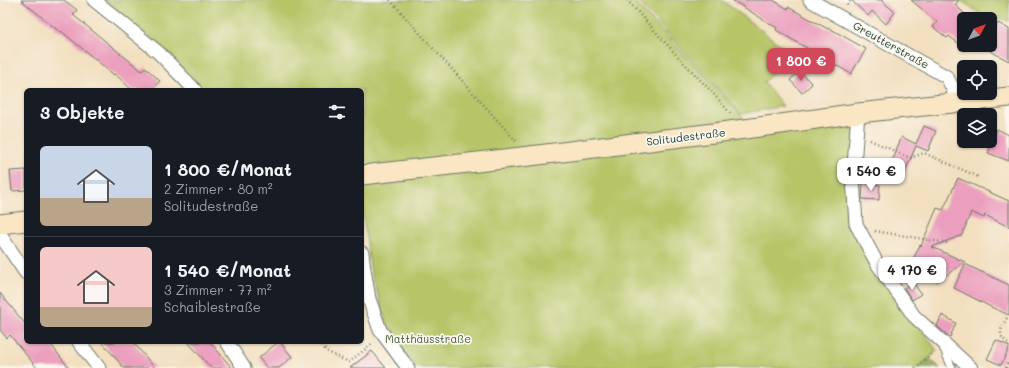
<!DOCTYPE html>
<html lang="de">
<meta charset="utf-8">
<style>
:root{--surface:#171b24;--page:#242831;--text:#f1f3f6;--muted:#9ea1a6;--line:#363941;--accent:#d1495b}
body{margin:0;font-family:Mali,sans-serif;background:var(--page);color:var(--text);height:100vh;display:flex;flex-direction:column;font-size:15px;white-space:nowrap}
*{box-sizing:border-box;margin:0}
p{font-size:13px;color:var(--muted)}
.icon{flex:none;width:22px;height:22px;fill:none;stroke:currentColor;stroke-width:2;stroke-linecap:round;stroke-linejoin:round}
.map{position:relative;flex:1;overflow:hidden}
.panel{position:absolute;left:24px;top:88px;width:340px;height:256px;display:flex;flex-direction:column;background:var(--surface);border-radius:6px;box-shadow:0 1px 3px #0004}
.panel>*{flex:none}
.needle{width:26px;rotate:49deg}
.buttons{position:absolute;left:957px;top:12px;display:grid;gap:8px}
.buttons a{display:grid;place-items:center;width:40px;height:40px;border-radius:6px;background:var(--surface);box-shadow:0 1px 3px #0004;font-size:20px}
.price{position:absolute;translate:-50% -34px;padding:0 9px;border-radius:8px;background:#fff;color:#222;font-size:13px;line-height:26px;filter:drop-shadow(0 1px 2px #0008)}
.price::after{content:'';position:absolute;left:50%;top:24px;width:12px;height:9px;margin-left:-6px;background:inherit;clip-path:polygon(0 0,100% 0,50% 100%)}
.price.on{background:var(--accent);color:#fff}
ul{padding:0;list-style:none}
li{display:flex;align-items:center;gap:12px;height:100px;padding:0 16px}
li+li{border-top:1px solid var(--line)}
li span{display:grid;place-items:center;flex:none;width:112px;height:80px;border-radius:6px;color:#555}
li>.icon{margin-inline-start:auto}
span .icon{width:48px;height:48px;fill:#fffc;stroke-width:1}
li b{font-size:17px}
h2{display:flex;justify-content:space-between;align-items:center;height:48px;padding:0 16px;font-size:17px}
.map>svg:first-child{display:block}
.green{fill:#b7c567;stroke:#6b814e}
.forest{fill:#91aa5c;stroke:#587448}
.building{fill:#eb9ebd}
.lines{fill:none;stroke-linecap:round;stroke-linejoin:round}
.service-casing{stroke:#697665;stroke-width:9}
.minor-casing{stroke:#697665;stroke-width:15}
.secondary-casing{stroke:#697665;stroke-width:21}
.path{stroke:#697665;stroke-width:2.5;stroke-dasharray:1 3;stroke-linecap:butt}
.service{stroke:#fff;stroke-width:7}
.minor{stroke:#fff;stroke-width:13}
.secondary{stroke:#fbe6c3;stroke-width:19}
.labels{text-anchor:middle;stroke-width:3.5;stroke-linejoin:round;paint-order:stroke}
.street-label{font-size:11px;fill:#1f3d34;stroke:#fbf7ec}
.park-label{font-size:11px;fill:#455f41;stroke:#fbf7ec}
</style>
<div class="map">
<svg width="1009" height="368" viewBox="0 0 1009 368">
<rect width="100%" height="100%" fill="#fbf7ec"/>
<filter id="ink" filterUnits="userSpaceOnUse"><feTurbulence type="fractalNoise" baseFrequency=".025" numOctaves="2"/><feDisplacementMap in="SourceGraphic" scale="8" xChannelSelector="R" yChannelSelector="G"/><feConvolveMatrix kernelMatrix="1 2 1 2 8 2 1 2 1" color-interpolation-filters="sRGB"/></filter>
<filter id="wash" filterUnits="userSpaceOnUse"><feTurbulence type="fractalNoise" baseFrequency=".012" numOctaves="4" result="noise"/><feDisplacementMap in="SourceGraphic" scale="16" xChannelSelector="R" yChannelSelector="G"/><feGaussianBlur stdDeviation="0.9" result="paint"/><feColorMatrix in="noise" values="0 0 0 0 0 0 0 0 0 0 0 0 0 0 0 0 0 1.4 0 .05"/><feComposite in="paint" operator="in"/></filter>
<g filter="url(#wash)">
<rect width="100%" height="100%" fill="#f2dfc0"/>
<g class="green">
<path d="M105,0H633L751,126L858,113L856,224L878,265L937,351L918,368H417L389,331L371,272L362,209V90H205L164,49Z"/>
<path d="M637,0H722L792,54L764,82L783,106L741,114Z"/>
<path d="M960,0H1009V21L982,15Z"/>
</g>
<path class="forest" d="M929,358L940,368H918Z"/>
<g id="blocks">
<g class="building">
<path d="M21,0H64L77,10L73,15L142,71L145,67L160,81L152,90H132L115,74L114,75L61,31L60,32Z"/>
<path d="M732,0H773L788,9V7L828,29L829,28L866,49L851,74L776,30L777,28Z"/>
<path d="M851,0H882V1L895,12L886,24L872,11L868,16Z"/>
<path d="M911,0H959L955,5L964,13V36L958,43L949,36L947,38L933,27L937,22Z"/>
<path d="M998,23L1009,29V61L990,51V25L995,28Z"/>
<path d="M800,71L812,84L802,93L790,80Z"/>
<path d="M924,126L936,131L928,151L916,146L902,179L887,173L897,150H896L902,137L916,144Z"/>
<path d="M997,129L1009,135V161L988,153Z"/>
<path d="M26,170V190L12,191L10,171Z"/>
<path d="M958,178L1009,201V227L985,215L984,218L971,212L962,235L932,247L965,262L938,281L909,268L920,245L921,246L937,208L943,210Z"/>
<path d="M863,183L880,185L879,200L862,199Z"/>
<path d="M965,264L1009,285V315L993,308L954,288Z"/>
<path d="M913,282L921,294L912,300L904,288Z"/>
<path d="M0,293L26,325V342H49L69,368H37L10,335L7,338L0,330Z"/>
<path d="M942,315L956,323L950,337L947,335L937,326Z"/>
<path d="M996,340L1009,346V348L1001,365L987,359Z"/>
<path d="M102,342H133L155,368H124Z"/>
<path d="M188,342H210L232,368H211Z"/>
<path d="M278,342H280L292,357L279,368H267L259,358Z"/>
<path d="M372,351L386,368H350Z"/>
</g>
</g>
</g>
<g filter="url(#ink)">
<use href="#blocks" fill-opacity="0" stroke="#697665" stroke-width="1"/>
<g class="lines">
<g class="service-casing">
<path id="service" d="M943,347L952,368"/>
</g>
<g class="minor-casing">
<g id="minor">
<path d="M94,0L159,53L195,90"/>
<path d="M810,0L893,47L947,77L953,89L956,103"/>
<path d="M858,113L853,178L856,224L878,265L914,316L971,368"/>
<path d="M0,235L26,273"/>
<path d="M362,253L364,269L369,299L380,330L408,368"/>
<path d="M79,342L99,368"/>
<path d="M227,342L244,368"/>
</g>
</g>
<g class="secondary-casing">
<g id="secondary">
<path d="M362,175L530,156L745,129L858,113L1009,97"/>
<path d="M0,224L26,221"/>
</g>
</g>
<g class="path">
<path d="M390,0L516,141"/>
<path d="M627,0L680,59L711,91L731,114"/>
<path d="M847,5L851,0"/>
<path d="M870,140L910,158L924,153L979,177"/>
<path d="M875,231L948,243"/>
<path d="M1007,318C1000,330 997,335 1009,344"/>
<path d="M320,342L326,351L338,357L349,362L372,344"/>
<path d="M915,368L930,356L932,352"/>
<path d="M1006,368L1009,360"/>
</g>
<use href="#service" class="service"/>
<use href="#minor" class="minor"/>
<use href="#secondary" class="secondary"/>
</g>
</g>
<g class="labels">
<g class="street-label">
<text transform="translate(891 45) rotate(29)" y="4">Greutterstraße</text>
<text transform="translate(686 137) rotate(-7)" y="4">Solitudestraße</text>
</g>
<g class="park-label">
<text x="428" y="343">Matthäusstraße</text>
</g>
</g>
</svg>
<div class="buttons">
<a><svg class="needle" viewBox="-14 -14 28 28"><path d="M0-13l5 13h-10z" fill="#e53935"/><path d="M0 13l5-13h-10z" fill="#9ea1a6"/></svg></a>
<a><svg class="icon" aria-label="locate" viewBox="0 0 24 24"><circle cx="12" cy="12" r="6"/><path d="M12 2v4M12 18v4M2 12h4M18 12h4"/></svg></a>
<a><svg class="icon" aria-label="layers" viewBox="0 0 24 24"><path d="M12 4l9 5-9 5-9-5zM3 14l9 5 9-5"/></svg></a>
</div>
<b class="price on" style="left:801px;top:82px">1 800 €</b>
<b class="price" style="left:871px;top:192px">1 540 €</b>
<b class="price" style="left:912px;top:291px">4 170 €</b>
<section class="panel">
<h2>3 Objekte<svg class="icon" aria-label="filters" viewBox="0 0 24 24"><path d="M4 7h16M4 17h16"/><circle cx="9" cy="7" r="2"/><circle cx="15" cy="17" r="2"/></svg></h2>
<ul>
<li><span style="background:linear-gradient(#c9d6e8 65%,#b9a48a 0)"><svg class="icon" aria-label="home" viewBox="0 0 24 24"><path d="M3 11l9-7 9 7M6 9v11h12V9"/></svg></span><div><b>1 800 €/Monat</b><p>2 Zimmer · 80 m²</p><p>Solitudestraße</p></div></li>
<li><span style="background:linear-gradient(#f6c9c9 75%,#b9a48a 0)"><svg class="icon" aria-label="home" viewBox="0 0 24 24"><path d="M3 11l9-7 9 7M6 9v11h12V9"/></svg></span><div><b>1 540 €/Monat</b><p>3 Zimmer · 77 m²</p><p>Schaiblestraße</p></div></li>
</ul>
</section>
</div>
